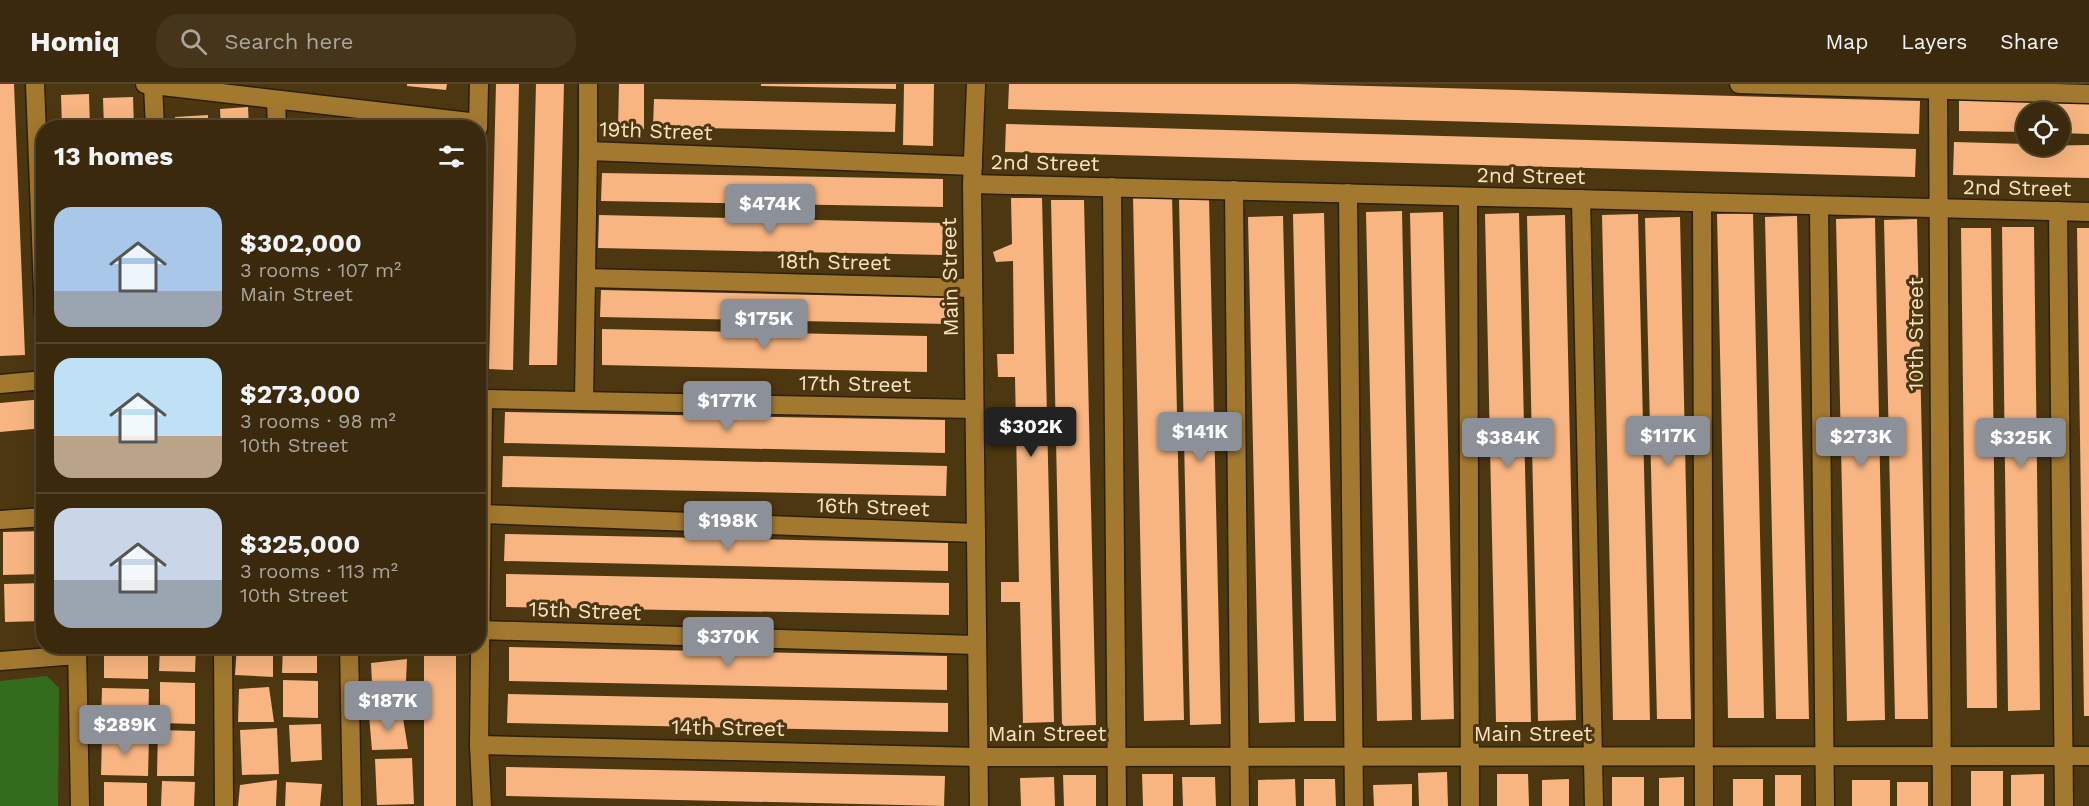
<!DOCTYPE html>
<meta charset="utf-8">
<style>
:root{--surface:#3a290d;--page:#45351b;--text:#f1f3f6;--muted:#aba69d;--line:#54452e;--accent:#8c9099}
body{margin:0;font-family:"Work Sans",sans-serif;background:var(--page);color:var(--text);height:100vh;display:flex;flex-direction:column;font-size:22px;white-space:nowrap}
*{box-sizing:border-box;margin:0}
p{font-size:20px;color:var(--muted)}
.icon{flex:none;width:33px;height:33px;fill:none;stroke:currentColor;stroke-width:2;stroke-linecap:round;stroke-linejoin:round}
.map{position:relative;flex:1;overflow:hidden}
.panel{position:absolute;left:36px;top:36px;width:450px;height:534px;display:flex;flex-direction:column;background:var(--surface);border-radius:24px;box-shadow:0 6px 24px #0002,0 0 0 2px var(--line)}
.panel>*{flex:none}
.tools{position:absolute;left:2016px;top:18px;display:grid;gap:12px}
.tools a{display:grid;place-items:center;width:54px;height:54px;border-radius:50%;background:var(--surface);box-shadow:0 6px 24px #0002,0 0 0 2px var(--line);font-size:30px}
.price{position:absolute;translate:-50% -51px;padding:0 14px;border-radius:6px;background:var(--accent);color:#fff;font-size:20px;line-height:39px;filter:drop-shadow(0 2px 3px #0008)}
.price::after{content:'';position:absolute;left:50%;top:36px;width:18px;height:14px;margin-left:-9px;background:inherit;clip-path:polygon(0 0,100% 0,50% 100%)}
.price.on{background:#222;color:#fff}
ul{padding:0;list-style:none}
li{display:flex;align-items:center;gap:18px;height:150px;padding:0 18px}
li+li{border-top:2px solid var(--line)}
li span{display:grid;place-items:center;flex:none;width:168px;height:120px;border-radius:18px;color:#555}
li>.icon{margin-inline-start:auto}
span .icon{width:72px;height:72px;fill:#fffc;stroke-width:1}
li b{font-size:26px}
h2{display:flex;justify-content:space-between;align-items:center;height:72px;padding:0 18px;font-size:26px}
header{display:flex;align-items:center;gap:36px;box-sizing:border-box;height:84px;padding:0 30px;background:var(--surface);border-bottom:2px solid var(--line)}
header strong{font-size:28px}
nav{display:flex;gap:33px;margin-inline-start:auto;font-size:21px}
.search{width:420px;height:54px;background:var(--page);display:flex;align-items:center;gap:15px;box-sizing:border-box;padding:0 21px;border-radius:24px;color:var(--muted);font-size:22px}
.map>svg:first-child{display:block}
.green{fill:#346c1e}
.building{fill:#f8b581}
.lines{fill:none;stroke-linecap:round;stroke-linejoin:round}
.street-casing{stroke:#2e2009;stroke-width:21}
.street{stroke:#a37930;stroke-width:18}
.labels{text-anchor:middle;stroke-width:6;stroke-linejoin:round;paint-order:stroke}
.street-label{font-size:21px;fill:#f9e3c0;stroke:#4d3711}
</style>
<header>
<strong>Homiq</strong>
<div class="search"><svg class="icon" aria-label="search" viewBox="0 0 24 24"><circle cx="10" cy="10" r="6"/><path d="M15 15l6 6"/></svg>Search here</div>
<nav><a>Map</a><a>Layers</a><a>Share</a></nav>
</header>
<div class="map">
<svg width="2089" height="722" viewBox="0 0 2089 722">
<rect width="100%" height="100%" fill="#4d3711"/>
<path class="green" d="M47,592L59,604L58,722H0V597Z"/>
<g class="building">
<path d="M0,0H14L25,271L0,272Z"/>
<path d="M407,0H447L446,6L407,2Z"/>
<path d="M496,0H519L513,286L489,285Z"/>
<path d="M536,0H564L557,281H529Z"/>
<path d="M619,0H644V45H618Z"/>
<path d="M761,0H896V5L761,2Z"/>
<path d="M904,0H934L933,62L903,61Z"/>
<path d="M1009,0H1295L1920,17L1919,50L1008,25Z"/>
<path d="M89,10L90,44H62L61,11Z"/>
<path d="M133,13L134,44H104L103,14Z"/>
<path d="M654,15L896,20L895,48L653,43Z"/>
<path d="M1959,16L2089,20V50L2060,49V28H2026V48L1959,47Z"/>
<path d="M248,23L249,44H221L220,25Z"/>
<path d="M208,31V44H176L175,33Z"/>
<path d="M302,34L354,42V44H301Z"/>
<path d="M1006,40L1916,65L1915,93L1005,68Z"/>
<path d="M1954,58L2026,60V62L2089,61V94L1953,91Z"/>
<path d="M602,89L943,95V123L601,117Z"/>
<path d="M1172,111L1184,636L1144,637L1133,112Z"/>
<path d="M1011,114H1042L1054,638L1023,639L1020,518H1001V498H1019L1015,293H998L997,270H1014L1013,177L996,178L993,168L1012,160Z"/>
<path d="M1209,114L1221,640L1190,641L1179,115Z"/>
<path d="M1051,116H1084L1096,641L1062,642Z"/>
<path d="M1402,127L1412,636L1377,637L1366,128Z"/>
<path d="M1443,128L1454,635L1421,636L1410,129Z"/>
<path d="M1324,129L1336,637H1304L1293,130Z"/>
<path d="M1519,129L1531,638H1496L1485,130Z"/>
<path d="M1753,129L1764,634H1728L1717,130Z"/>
<path d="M1638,130L1650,636H1613L1602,131Z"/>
<path d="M599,131L943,139L942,171L598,164Z"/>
<path d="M1565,131L1576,636L1538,637L1527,132Z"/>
<path d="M1283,132L1295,638L1259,639L1248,133Z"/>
<path d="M1797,132L1809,635H1776L1765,133Z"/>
<path d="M1680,133L1691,635H1657L1645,134Z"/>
<path d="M1875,134L1885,636L1847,637L1836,135Z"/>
<path d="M1917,135L1928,635H1895L1884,136Z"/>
<path d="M2002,143H2034L2040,626L2008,627Z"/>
<path d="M1961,144H1991L1997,624H1967Z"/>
<path d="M2077,144H2089V632H2084Z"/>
<path d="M601,206L949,214L948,240L600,233Z"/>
<path d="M602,245L927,252V288L602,281Z"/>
<path d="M44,315V344L0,348V319Z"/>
<path d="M505,328L945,336V369L504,359Z"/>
<path d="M503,372L947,382L946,412L502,403Z"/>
<path d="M44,447V490L3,491V448Z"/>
<path d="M505,450L948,459V487L504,477Z"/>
<path d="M506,490L949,499V531L506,523Z"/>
<path d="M44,499V537L5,538L4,500Z"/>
<path d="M104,562H148V595L104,594Z"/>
<path d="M160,562H196L195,588L159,587Z"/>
<path d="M237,562H273V593L235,591Z"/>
<path d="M283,562H317V589H282Z"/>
<path d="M372,562H405V568L372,570Z"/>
<rect x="424" y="562" width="32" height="160"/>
<path d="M509,563L947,572V606L509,597Z"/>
<path d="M407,575L405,618L373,619L371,579Z"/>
<path d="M283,596L318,597V634L283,633Z"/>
<path d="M160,598L195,599V640L160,639Z"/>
<path d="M269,603L274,638H238L239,605Z"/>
<path d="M102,604L149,605L148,643H101Z"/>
<path d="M508,610L948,619V648L507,639Z"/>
<path d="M402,628L408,665L372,666L369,631Z"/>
<path d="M321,640L322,676L291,678L289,641Z"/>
<path d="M277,644L279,690L242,691L240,646Z"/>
<path d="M158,646L195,647L194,692H157Z"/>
<path d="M102,652L149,653L148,692L101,691Z"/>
<path d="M412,674L414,720L377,721L375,675Z"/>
<path d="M506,683L945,692L944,722L506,712Z"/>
<rect x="1971" y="687" width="32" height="35"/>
<path d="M1447,688L1448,722H1419L1418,689Z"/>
<path d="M1142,690H1173V722H1143Z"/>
<path d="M1497,690H1528L1529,722H1497Z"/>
<path d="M2044,690V722H2011V691Z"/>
<path d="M1063,691H1096V722H1064Z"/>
<rect x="1775" y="691" width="26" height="31"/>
<path d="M1054,693L1055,722H1021L1020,694Z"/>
<path d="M1182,693H1215L1216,722H1183Z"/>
<rect x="1612" y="693" width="32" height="29"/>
<path d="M1684,693V722H1659V694Z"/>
<path d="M1295,695L1296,722H1258V696Z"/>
<path d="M1304,695H1335L1336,722H1304Z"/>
<path d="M1569,695V722H1542V696Z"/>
<rect x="1733" y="695" width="30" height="27"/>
<path d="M277,696L276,722H238L240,701Z"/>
<rect x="1852" y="696" width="38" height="26"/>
<path d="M162,697L195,698L194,722H161Z"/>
<path d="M104,698L147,699V722H104Z"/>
<path d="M286,698L322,700L320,722H285Z"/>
<rect x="1897" y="698" width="31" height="24"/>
<path d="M1412,700V722H1374L1373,701Z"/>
</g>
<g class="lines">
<g class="street-casing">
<g id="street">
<path d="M35,0L44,231"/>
<path d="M145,0L478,39"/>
<path d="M588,0V67"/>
<path d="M976,0L972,100L979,722"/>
<path d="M1739,0L2089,10"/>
<path d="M153,1L155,44"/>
<path d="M1938,7L1942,722"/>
<path d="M276,16L277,44"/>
<path d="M478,44L479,0"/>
<path d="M972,100L2089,128"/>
<path d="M1112,103L1117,722"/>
<path d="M1234,106L1240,722"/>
<path d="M1348,109L1354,722"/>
<path d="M1468,113L1470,722"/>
<path d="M1581,115L1594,722"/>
<path d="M1702,119L1704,722"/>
<path d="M1819,122L1825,722"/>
<path d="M2058,127L2064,722"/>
<path d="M586,194L973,204"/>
<path d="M0,300L44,296"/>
<path d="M483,315L974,325"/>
<path d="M584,317L588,67L973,82"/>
<path d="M482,430L975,449"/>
<path d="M0,436L44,433"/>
<path d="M480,546L976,561"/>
<path d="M77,562L80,722"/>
<path d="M223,562L224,722"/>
<path d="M349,562L352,722"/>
<path d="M0,577L77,571"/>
<path d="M479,661L977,673L2089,672"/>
<path d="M482,722L479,661L483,315"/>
</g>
</g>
<use href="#street" class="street"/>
</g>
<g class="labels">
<g class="street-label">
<text transform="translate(656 47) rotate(2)" y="7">19th Street</text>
<text transform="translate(1045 79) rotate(1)" y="7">2nd Street</text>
<text transform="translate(1531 92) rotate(1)" y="7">2nd Street</text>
<text transform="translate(2017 104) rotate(1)" y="7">2nd Street</text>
<text transform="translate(834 178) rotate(1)" y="7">18th Street</text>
<text transform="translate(950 193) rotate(-91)" y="7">Main Street</text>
<text transform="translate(1916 250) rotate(-90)" y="7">10th Street</text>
<text transform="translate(855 300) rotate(1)" y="7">17th Street</text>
<text transform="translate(873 423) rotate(2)" y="7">16th Street</text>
<text transform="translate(585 527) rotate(2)" y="7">15th Street</text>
<text transform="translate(728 644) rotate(1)" y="7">14th Street</text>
<text x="1047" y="657">Main Street</text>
<text x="1533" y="657">Main Street</text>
</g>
</g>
</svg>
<div class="tools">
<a><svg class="icon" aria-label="locate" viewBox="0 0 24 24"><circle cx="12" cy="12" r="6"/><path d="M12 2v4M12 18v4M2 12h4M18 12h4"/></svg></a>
</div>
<b class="price" style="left:770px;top:151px">$474K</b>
<b class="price" style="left:764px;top:266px">$175K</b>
<b class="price" style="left:727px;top:348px">$177K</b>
<b class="price on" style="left:1031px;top:374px">$302K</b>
<b class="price" style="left:1200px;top:379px">$141K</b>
<b class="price" style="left:1668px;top:383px">$117K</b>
<b class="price" style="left:1861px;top:384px">$273K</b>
<b class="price" style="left:1508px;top:385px">$384K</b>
<b class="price" style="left:2021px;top:385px">$325K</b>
<b class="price" style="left:728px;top:468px">$198K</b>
<b class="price" style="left:728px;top:584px">$370K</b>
<b class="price" style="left:388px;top:648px">$187K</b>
<b class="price" style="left:125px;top:672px">$289K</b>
<section class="panel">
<h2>13 homes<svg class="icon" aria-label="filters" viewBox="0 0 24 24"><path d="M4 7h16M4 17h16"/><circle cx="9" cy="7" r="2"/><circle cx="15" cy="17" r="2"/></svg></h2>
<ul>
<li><span style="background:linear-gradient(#a9c7e8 70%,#9aa5b1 0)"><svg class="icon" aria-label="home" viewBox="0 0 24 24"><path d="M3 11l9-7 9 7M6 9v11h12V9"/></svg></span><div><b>$302,000</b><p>3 rooms · 107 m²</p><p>Main Street</p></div></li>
<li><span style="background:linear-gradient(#bfe0f5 65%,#b9a48a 0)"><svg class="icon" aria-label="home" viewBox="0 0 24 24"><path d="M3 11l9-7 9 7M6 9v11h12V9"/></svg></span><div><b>$273,000</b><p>3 rooms · 98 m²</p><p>10th Street</p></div></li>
<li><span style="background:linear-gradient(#c9d6e8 60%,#9aa5b1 0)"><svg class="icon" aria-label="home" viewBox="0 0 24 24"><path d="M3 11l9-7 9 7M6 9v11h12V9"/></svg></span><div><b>$325,000</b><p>3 rooms · 113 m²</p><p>10th Street</p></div></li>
</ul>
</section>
</div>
